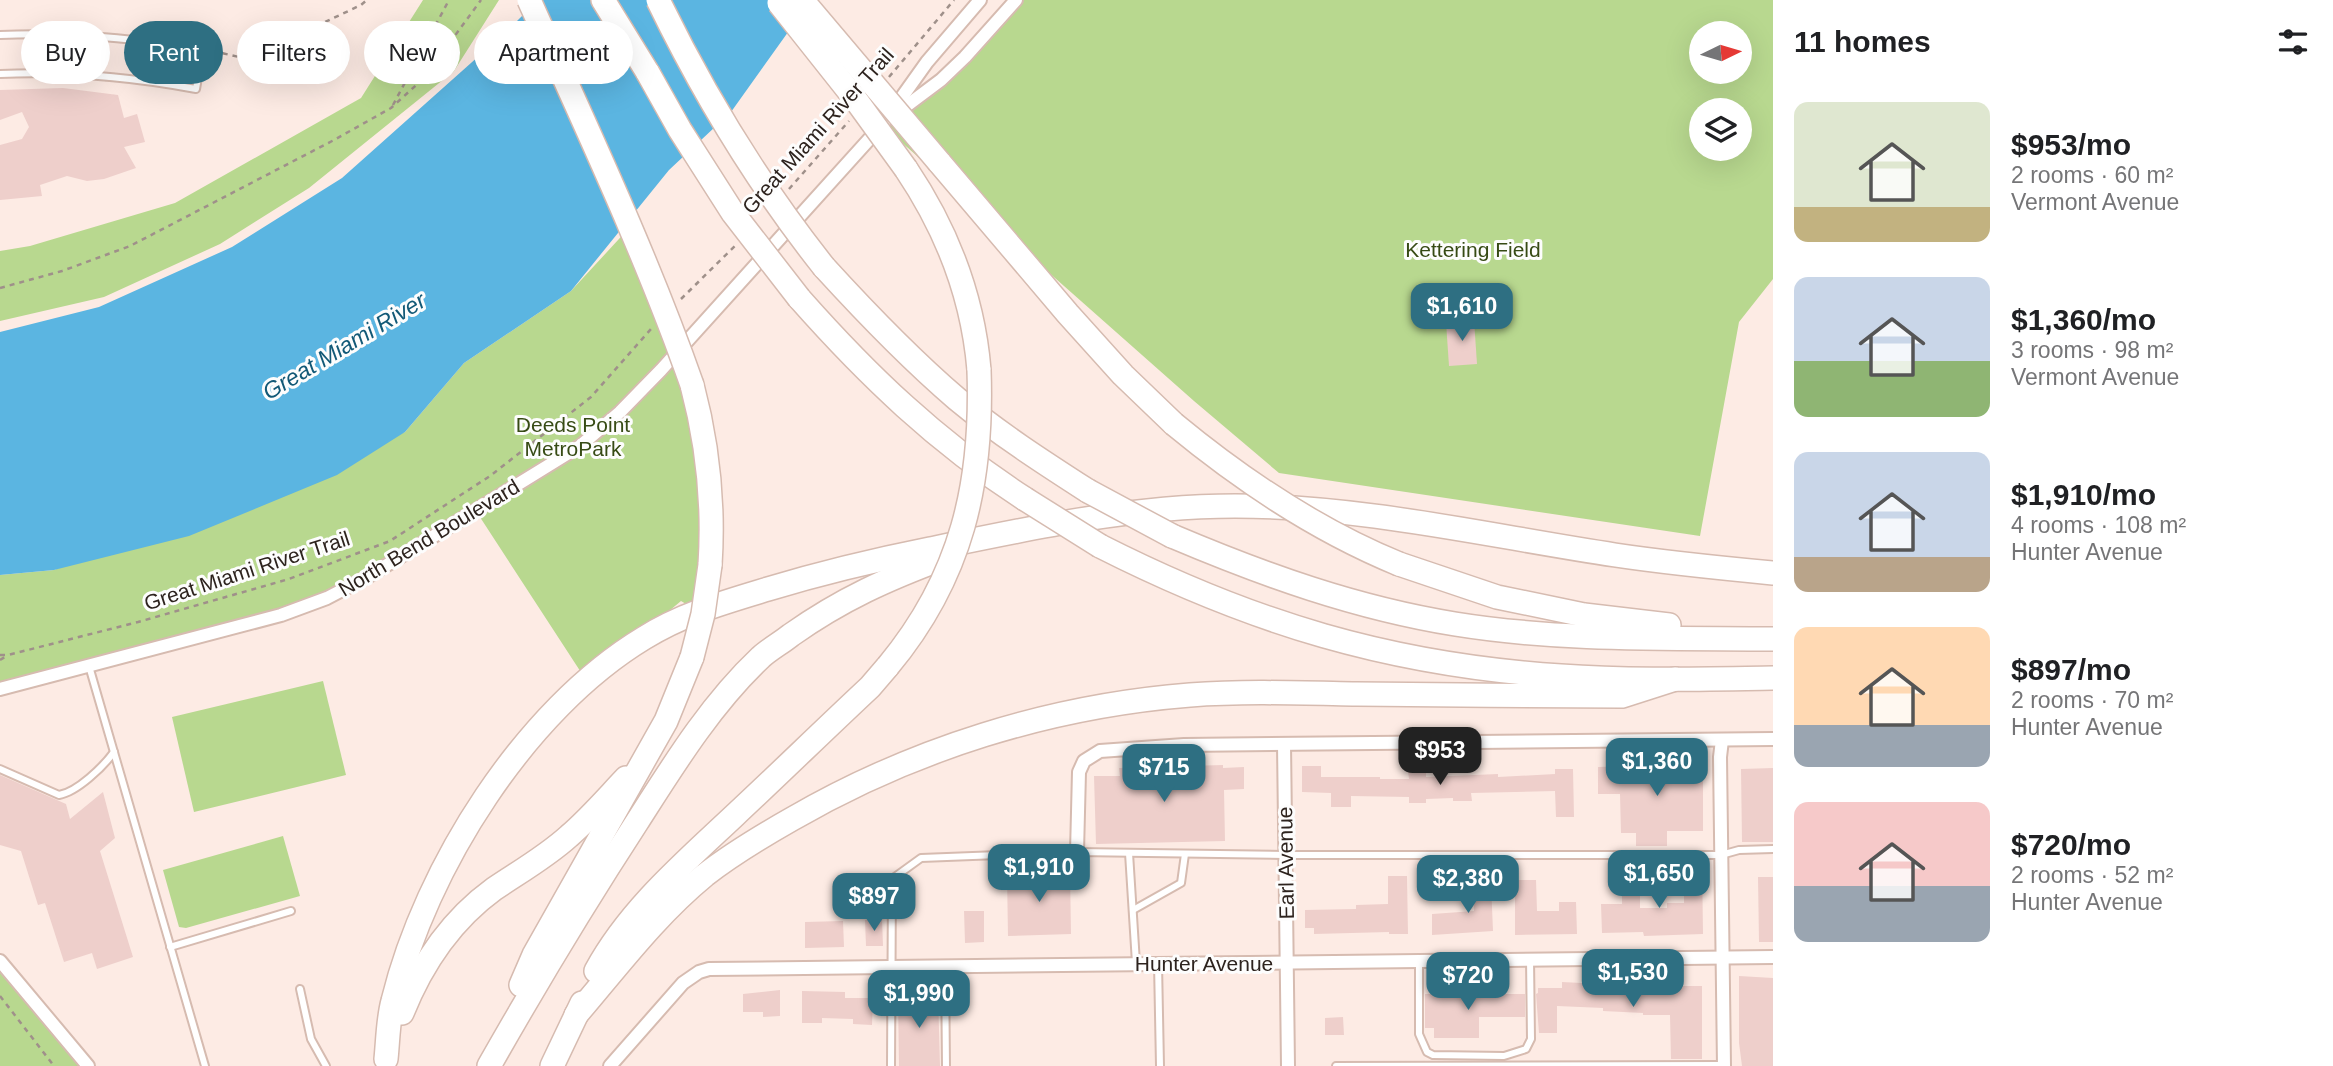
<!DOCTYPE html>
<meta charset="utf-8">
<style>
:root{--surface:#fff;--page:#f6f6f6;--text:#202124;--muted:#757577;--accent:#2e6f82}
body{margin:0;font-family:Helvetica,sans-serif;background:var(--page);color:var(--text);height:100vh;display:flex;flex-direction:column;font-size:26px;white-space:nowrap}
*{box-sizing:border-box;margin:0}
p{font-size:23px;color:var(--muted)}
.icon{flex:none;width:38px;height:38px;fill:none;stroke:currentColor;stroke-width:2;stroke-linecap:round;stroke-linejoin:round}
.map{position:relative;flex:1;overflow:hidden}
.sheet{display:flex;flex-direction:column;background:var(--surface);width:560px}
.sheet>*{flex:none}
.top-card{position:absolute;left:21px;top:21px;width:665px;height:63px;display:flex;gap:14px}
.needle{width:46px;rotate:85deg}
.fabs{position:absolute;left:1689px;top:21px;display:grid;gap:14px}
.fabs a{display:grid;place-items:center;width:63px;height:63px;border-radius:50%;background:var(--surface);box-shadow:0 7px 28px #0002;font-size:35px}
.price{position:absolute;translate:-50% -60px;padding:0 16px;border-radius:14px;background:var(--accent);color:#fff;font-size:23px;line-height:46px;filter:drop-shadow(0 2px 4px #0008)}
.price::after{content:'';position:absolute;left:50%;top:42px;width:21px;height:16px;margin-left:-10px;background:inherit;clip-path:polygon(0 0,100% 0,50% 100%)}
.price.selected{background:#222;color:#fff}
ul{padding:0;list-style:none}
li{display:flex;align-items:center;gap:21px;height:175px;padding:0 21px}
li span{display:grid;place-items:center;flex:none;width:196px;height:140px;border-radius:14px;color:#555}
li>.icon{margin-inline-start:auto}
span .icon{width:84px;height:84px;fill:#fffc;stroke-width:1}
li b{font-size:30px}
h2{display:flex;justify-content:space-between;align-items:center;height:84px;padding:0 21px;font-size:30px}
.chip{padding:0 24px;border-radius:32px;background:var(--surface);box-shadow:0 7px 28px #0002;font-size:24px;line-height:63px}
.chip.selected{background:var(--accent);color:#fff}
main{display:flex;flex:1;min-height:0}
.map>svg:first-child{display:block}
.green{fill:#b8d88f;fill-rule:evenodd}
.water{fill:#5bb5e1}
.building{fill:#eecfcb}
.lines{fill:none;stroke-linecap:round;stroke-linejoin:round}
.service-casing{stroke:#d6bbb0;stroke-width:10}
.minor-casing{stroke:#d6bbb0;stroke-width:16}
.motorway-casing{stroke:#d6bbb0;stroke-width:26}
.path{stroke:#9f908a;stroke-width:2.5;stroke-dasharray:5 5;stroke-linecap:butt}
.service{stroke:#fff;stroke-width:6}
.minor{stroke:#fff;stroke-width:12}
.motorway{stroke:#fff;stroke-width:23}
.motorway-bridge-casing{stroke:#d6bbb0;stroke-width:26;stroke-linecap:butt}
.motorway-bridge{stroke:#fff;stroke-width:23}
.labels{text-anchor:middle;stroke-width:6;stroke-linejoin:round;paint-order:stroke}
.street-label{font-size:21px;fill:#2d231e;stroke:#fdfdfd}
.park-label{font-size:21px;fill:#374b15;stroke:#fdfdfd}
.water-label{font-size:23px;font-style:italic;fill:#125977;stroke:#fdfdfd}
</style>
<main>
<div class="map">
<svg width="1773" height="1066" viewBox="0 0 1773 1066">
<rect width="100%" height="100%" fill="#fdebe4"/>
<g class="green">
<path d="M423,0H499L454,71L309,188L220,244L104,297L0,321V251L30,246L175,203L361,98Z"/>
<path d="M1016,0H1773V279L1739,322L1700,536L1279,473L1194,401L882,125L941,80ZM1701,33H1740V72H1701ZM1701,110H1740V149H1701Z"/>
<path d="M630,227L707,454L703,614L681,601L586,680L476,511L327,598L0,689V575L54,570L405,432L464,363L571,291Z"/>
<path d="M323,681L346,775L194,812L172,717Z"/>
<path d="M283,836L300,896L186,928L179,927L163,870Z"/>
<path d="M0,961L88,1066H0Z"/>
</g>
<path class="water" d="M538,0H811L731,112L669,170L571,291L464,363L405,432L337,475L189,536L54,570L0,575V332L99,307L232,247L342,178L508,30Z"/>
<g class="building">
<path d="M63,88L118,95L124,118L137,114L145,142L124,147L136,168L104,179L87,181L67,176L40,185L42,196L0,200V145L22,139L29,127L22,112L0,120V90Z"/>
<path d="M1474,320L1477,364L1449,366L1446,322Z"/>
<path d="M1662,757H1703V831H1667V846H1636V833H1621L1620,794H1598V767L1662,765Z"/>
<path d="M1223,765V768L1244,767V789L1224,790L1225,841L1096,844L1094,776H1120L1119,768Z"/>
<path d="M1302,766H1321V777H1380V779H1409L1408,771H1426V777L1498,774V777L1555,774V769H1573L1574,817H1556L1555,791L1471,793L1472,801H1453V798L1426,799V803H1409V797L1351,796V807H1331V793L1302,792Z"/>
<path d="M1773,768V842H1742L1741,769Z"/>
<path d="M0,775L66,804L70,819L103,792L115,838L100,851L133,957L97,969L92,953L64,962L45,903L38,905L21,851L0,845Z"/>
<path d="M1684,861H1702L1703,934L1644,936L1643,932L1602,933L1601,904H1622V887H1640V908H1667V903H1684Z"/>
<path d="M1070,873L1071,934L1008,936L1007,875Z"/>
<path d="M1388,876H1407L1408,934H1389V932L1314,934V928H1305V910L1356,909V905L1388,904Z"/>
<path d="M1758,877H1773V942H1759Z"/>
<path d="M1515,880H1536L1537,911H1559V902H1576L1577,934L1515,935Z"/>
<path d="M1473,883H1491L1493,931L1432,935V914L1474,911Z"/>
<path d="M964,911H984V942L965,943Z"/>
<path d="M882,919L883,946H866L865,920Z"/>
<path d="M843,921L844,947L805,948V922Z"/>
<path d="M1739,976L1773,978V1066H1742L1739,1043Z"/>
<path d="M1562,982L1601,984V988L1620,987V989H1643V983H1658V986H1702V1059H1671L1670,1015H1643V1013L1603,1011V1008L1557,1006V1033H1539L1536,994L1538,993V988H1562Z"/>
<path d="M780,990V1016L763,1017V1012H743V994Z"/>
<path d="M802,991L845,992V998H873L872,1025L853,1024V1019L822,1018V1023H802Z"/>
<path d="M938,994L940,1066H899L898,995Z"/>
<path d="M1425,994H1525V1017H1479V1038H1434V1028H1425Z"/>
<path d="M1343,1017L1344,1035H1325V1018Z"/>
</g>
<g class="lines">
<g class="service-casing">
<g id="service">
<path d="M0,35C68,32 136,38 203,50L196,89C131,77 66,71 0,74"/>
<path d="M89,666L205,1066"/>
<path d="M0,769L59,795C77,792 103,767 114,752"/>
<path d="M1129,853L1136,963"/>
<path d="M1133,910L1181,883L1185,854"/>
<path d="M170,947L291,911"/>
<path d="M1419,961V1034L1427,1052L1433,1055L1504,1056L1526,1049L1531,1039L1530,959"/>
<path d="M1158,963L1160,1066"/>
<path d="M945,966L946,1066"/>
<path d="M300,989L311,1039L326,1066"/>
<path d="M891,1066L892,879L921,858L1077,852L1286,855H1721L1739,850L1773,849"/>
<path d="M1336,1066L1724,1065"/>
</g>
</g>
<g class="minor-casing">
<g id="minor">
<path d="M893,116L941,80L965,57L1016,0"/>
<path d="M0,689L281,615L327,598L369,576L580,446L620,412L661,370L882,125L927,62L980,0"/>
<path d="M1722,740L1720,757L1724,1066"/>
<path d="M1284,744L1288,1066"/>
<path d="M1077,852L1079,772L1084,761L1100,751L1184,745L1773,739"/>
<path d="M0,961L88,1066"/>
<path d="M610,1066L683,983L699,972L709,969L1773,957"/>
</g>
</g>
<g class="motorway-casing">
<g id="motorway">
<path d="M603,0L648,73"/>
<path d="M939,162L1068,314L1123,375L1174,424"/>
<path d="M906,169C947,230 973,297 979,370"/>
<path d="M824,267C866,313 909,358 957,399C998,433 1043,462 1088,491"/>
<path d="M799,298C868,376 937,442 1025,499"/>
<path d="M692,385C708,445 714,504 710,565"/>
<path d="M1172,536C1264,575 1356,608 1455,624C1560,641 1667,638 1773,639"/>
<path d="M1100,546C1252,623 1391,665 1561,676C1631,681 1702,679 1773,678"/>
<path d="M1399,564L1497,597L1584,615L1669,625"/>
<path d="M596,971C629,910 684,863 734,816C780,773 824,730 870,687L888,666"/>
<path d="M521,985L534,955L666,721L692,657"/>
<path d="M402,1013C422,963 450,921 494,889C519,872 546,857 569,836C589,819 607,798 626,778"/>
<path d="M576,1015C618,966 655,916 705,875C732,854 762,836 792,819C913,749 1050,706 1190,695C1245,691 1301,693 1357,694C1445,695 1534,696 1622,696L1675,679"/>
<path d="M386,1059C388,1040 388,1019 393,1001C426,867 525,710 644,638C682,614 725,602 768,589C821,573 875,560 930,549C1030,528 1132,506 1235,506C1363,506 1489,536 1615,555C1668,563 1720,568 1773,573"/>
<path d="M489,1066C536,983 585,902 637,822C674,764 711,704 761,657C770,649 781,643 791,635C842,599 887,579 946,557"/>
<path d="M552,1066L582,1003"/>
</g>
</g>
<g class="path">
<path d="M213,51L239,57L268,49L361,5L367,0"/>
<path d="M889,77L954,0"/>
<path d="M393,105L449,0"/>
<path d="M789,189L849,121"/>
<path d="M0,288L62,271L130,246L334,140L391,108L424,78L481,0"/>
<path d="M681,299L736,245"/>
<path d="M0,655H8L138,622L289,579L390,541L490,476L591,397L651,329"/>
<path d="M0,660L8,655"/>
<path d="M0,996L54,1066"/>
</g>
<use href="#service" class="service"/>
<use href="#minor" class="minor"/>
<use href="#motorway" class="motorway"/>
<g class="motorway-bridge-casing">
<g id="motorway-bridge">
<path d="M529,0C586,127 646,254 692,385"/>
<path d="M658,0C704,95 758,184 824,267"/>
<path d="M802,0L939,162"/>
<path d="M779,3L856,100L906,169"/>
<path d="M648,73L680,130L733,213L799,298"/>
<path d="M1174,424C1243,481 1316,530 1399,564"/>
<path d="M1088,491L1172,536"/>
<path d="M1025,499L1100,546"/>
<path d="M692,657L703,614L710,565"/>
<path d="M888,666C962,577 983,483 979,370"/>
</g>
</g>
<use href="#motorway-bridge" class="motorway-bridge"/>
</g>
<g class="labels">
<g class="street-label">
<text transform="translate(818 131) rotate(-48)" y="7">Great Miami River Trail</text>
<text transform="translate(429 538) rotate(-31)" y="7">North Bend Boulevard</text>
<text transform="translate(247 571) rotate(-18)" y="7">Great Miami River Trail</text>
<text transform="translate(1286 863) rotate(-91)" y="7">Earl Avenue</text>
<text x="1204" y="971">Hunter Avenue</text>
</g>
<g class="park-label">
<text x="1473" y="257">Kettering Field</text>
<text x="573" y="432">Deeds Point<tspan x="573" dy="24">MetroPark</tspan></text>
</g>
<g class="water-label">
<text transform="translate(344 346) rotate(-31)" y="8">Great Miami River</text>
</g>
</g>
</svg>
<div class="fabs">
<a><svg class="needle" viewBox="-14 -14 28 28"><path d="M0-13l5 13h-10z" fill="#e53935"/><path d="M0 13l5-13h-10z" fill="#757577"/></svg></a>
<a><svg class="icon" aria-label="layers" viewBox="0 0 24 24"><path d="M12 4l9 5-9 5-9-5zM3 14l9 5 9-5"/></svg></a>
</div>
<b class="price" style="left:1462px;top:343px">$1,610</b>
<b class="price selected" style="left:1440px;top:787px">$953</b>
<b class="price" style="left:1657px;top:798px">$1,360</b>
<b class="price" style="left:1164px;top:804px">$715</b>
<b class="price" style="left:1039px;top:904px">$1,910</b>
<b class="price" style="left:1659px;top:910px">$1,650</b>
<b class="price" style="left:1468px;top:915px">$2,380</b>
<b class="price" style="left:874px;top:933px">$897</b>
<b class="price" style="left:1633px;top:1009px">$1,530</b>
<b class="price" style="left:1468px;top:1012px">$720</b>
<b class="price" style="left:919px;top:1030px">$1,990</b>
<div class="top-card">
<a class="chip">Buy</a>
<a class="chip selected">Rent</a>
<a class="chip">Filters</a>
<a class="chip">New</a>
<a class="chip">Apartment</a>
</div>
</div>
<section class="sheet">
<h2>11 homes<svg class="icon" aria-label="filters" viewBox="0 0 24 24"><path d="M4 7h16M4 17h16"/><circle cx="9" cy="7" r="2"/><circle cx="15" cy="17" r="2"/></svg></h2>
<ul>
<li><span style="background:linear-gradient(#dfe7d0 75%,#c2b280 0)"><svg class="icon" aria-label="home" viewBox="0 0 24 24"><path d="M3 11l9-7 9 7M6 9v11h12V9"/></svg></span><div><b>$953/mo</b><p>2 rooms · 60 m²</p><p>Vermont Avenue</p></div></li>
<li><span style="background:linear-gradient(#c9d6e8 60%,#8fb573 0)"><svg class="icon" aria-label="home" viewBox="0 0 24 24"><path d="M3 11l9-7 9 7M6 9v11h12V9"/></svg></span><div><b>$1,360/mo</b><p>3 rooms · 98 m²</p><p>Vermont Avenue</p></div></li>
<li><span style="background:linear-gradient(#c9d6e8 75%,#b9a48a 0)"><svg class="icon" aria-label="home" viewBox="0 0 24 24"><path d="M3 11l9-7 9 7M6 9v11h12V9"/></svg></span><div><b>$1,910/mo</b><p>4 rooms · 108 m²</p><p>Hunter Avenue</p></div></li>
<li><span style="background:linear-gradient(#ffd9b3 70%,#9aa5b1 0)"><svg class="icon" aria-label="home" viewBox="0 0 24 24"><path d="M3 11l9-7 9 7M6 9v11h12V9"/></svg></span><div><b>$897/mo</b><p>2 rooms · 70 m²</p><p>Hunter Avenue</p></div></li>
<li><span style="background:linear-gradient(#f6c9c9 60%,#9aa5b1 0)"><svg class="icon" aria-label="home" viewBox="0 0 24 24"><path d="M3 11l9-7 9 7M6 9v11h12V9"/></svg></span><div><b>$720/mo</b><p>2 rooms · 52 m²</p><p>Hunter Avenue</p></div></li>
</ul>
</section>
</main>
